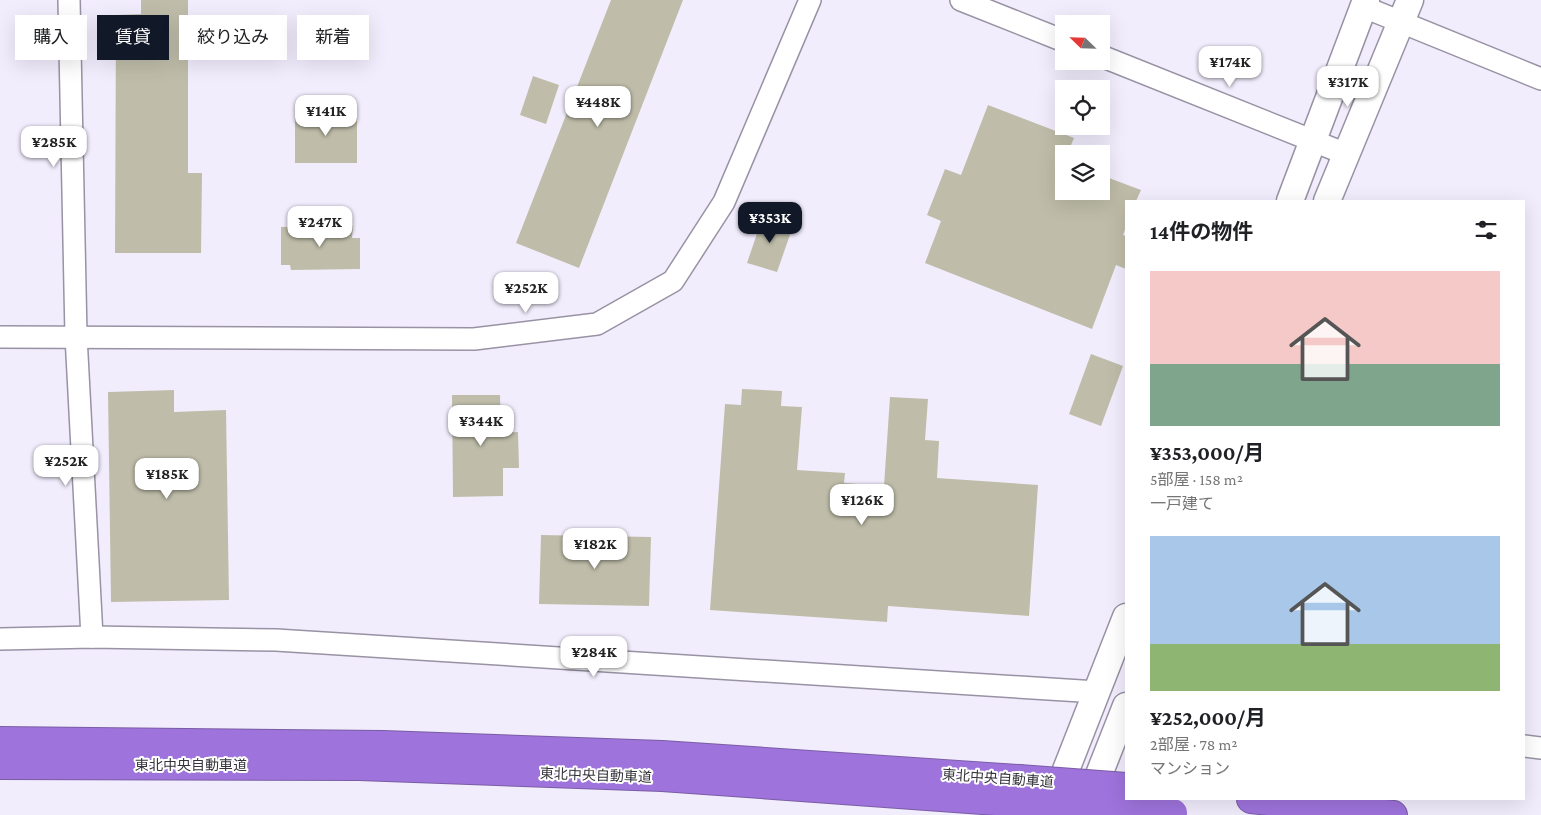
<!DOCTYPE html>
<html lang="ja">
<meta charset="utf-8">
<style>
:root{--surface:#fff;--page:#f2f2f2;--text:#202124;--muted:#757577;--accent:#111827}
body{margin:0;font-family:"Crimson Pro","Noto Sans JP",serif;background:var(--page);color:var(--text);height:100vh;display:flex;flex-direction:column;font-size:19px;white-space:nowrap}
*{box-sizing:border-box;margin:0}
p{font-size:16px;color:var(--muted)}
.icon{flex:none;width:28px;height:28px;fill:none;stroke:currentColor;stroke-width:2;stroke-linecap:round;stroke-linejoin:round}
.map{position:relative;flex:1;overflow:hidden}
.drawer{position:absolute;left:1125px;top:200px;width:400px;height:600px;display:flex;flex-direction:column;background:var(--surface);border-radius:0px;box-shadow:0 5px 20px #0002}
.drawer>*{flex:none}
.top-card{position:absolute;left:15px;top:15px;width:475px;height:45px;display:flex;gap:10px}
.needle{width:32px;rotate:293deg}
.controls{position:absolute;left:1055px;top:15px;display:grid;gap:10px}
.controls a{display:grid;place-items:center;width:55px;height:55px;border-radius:0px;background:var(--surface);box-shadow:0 5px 20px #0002;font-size:25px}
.price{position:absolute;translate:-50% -42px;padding:0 11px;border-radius:10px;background:#fff;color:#222;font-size:16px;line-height:32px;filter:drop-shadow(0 1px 2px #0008)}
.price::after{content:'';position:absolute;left:50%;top:30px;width:15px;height:11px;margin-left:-8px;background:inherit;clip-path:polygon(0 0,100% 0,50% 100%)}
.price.active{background:var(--accent);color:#fff}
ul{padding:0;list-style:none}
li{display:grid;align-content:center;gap:10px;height:265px;padding:0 25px}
li span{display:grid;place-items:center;height:155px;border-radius:0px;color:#555}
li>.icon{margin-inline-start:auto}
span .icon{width:90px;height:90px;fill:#fffc;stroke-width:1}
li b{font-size:21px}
h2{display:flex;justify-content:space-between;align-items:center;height:60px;padding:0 25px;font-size:21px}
.tag{padding:0 18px;border-radius:0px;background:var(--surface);box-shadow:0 5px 20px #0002;font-size:18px;line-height:45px}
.tag.active{background:var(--accent);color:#fff}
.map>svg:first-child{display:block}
.building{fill:#bfbda9}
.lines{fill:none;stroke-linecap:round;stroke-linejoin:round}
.minor-casing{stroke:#9892a4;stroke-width:24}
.tertiary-casing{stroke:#9892a4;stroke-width:29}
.motorway-casing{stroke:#7a5da4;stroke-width:30}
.minor{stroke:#fff;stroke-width:21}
.tertiary{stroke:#fff;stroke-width:26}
.motorway{stroke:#9e73dc;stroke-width:28}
.motorway-bridge-casing{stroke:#7a5da4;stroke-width:30;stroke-linecap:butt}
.motorway-bridge{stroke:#9e73dc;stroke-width:28}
.labels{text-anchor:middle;stroke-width:4;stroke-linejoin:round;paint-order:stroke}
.street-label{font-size:14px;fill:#36343b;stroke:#fff}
</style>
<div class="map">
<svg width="1541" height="815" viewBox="0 0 1541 815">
<rect width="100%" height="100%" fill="#f2edfd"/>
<g class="building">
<path d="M141,0H188V173H202L201,253H115L116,15L141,14Z"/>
<path d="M611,0H683L579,268L516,243Z"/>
<path d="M533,76L559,85L546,124L520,115Z"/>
<path d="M988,105L1074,138L1067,154H1064V191H1101V175L1141,190L1136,201H1126V227L1123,235L1126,236V269L1116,265L1092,329L925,263L941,221L927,215L945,169L961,175Z"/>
<rect x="295" y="111" width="62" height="52"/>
<path d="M763,216L793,226L777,272L747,263Z"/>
<path d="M353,226L352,238H360V269L291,270L290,265H281V227Z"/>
<path d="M1091,354L1123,366L1101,426L1069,414Z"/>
<path d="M742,389L782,391L781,406L802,407L797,470L845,473L844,483L884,486L890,397L928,399L925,440L939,441L937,478L1038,485L1029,616L888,606L887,622L710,610L725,404L741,405Z"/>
<path d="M174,390V412L226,410L229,600L111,602L108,392Z"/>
<path d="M452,395H500L501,433L518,432L519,468H503V496L453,497Z"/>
<path d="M541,535L651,537L649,606L539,604Z"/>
</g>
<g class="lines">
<g class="minor-casing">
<g id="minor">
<path d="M69,0L76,336L92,637"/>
<path d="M961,0L1064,41"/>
<path d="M1364,7L1541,79"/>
<path d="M1101,56L1346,154"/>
<path d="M0,337L474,339L597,324L673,281L724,202L810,0"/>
<path d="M0,639L92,637L276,640L1097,692"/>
<path d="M1524,746L1541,748"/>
</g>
</g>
<g class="tertiary-casing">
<g id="tertiary">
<path d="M1290,201L1366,0"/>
<path d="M1327,201L1410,0"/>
<path d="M1053,803L1126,617"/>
<path d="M1087,805L1126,706"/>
</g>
</g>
<g class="motorway-casing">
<g id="motorway">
<path d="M0,741L383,745L662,755L1019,779"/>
<path d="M0,765L359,766L662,777L1010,802"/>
<path d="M1251,799L1393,815"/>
</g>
</g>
<use href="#minor" class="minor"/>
<use href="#tertiary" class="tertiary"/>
<use href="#motorway" class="motorway"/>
<g class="motorway-bridge-casing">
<g id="motorway-bridge">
<path d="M1019,779L1126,787"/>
<path d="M1010,802L1173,813"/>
</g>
</g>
<use href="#motorway-bridge" class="motorway-bridge"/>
</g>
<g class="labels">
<g class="street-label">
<text x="191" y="770">東北中央自動車道</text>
<text transform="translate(596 775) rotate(2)" y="5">東北中央自動車道</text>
<text transform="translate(998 778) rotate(4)" y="5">東北中央自動車道</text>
</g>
</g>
</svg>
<div class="controls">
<a><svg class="needle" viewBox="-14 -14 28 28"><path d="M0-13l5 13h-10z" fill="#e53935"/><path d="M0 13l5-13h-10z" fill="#757577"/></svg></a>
<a><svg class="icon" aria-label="locate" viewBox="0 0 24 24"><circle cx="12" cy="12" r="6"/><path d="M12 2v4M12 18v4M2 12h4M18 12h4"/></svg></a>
<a><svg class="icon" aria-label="layers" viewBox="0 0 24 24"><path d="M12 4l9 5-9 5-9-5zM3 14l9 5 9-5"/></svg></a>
</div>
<b class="price" style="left:1230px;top:88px">¥174K</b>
<b class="price" style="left:1348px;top:108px">¥317K</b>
<b class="price" style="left:598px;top:128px">¥448K</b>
<b class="price" style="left:326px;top:137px">¥141K</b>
<b class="price" style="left:54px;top:168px">¥285K</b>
<b class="price active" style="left:770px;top:244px">¥353K</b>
<b class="price" style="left:320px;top:248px">¥247K</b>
<b class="price" style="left:526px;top:314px">¥252K</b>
<b class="price" style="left:481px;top:447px">¥344K</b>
<b class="price" style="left:66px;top:487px">¥252K</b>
<b class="price" style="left:167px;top:500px">¥185K</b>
<b class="price" style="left:862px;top:526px">¥126K</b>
<b class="price" style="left:595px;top:570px">¥182K</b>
<b class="price" style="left:594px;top:678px">¥284K</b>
<div class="top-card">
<a class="tag">購入</a>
<a class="tag active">賃貸</a>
<a class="tag">絞り込み</a>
<a class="tag">新着</a>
</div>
<section class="drawer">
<h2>14件の物件<svg class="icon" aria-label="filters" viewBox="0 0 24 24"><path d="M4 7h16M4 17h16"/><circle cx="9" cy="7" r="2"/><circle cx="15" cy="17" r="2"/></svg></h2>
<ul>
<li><span style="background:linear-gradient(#f6c9c9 60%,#7fa58c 0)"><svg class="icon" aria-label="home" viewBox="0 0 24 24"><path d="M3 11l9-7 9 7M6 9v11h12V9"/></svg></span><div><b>¥353,000/月</b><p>5部屋 · 158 m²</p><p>一戸建て</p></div></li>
<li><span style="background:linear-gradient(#a9c7e8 70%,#8fb573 0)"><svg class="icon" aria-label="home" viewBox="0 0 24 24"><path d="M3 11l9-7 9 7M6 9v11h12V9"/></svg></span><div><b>¥252,000/月</b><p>2部屋 · 78 m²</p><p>マンション</p></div></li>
</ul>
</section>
</div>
